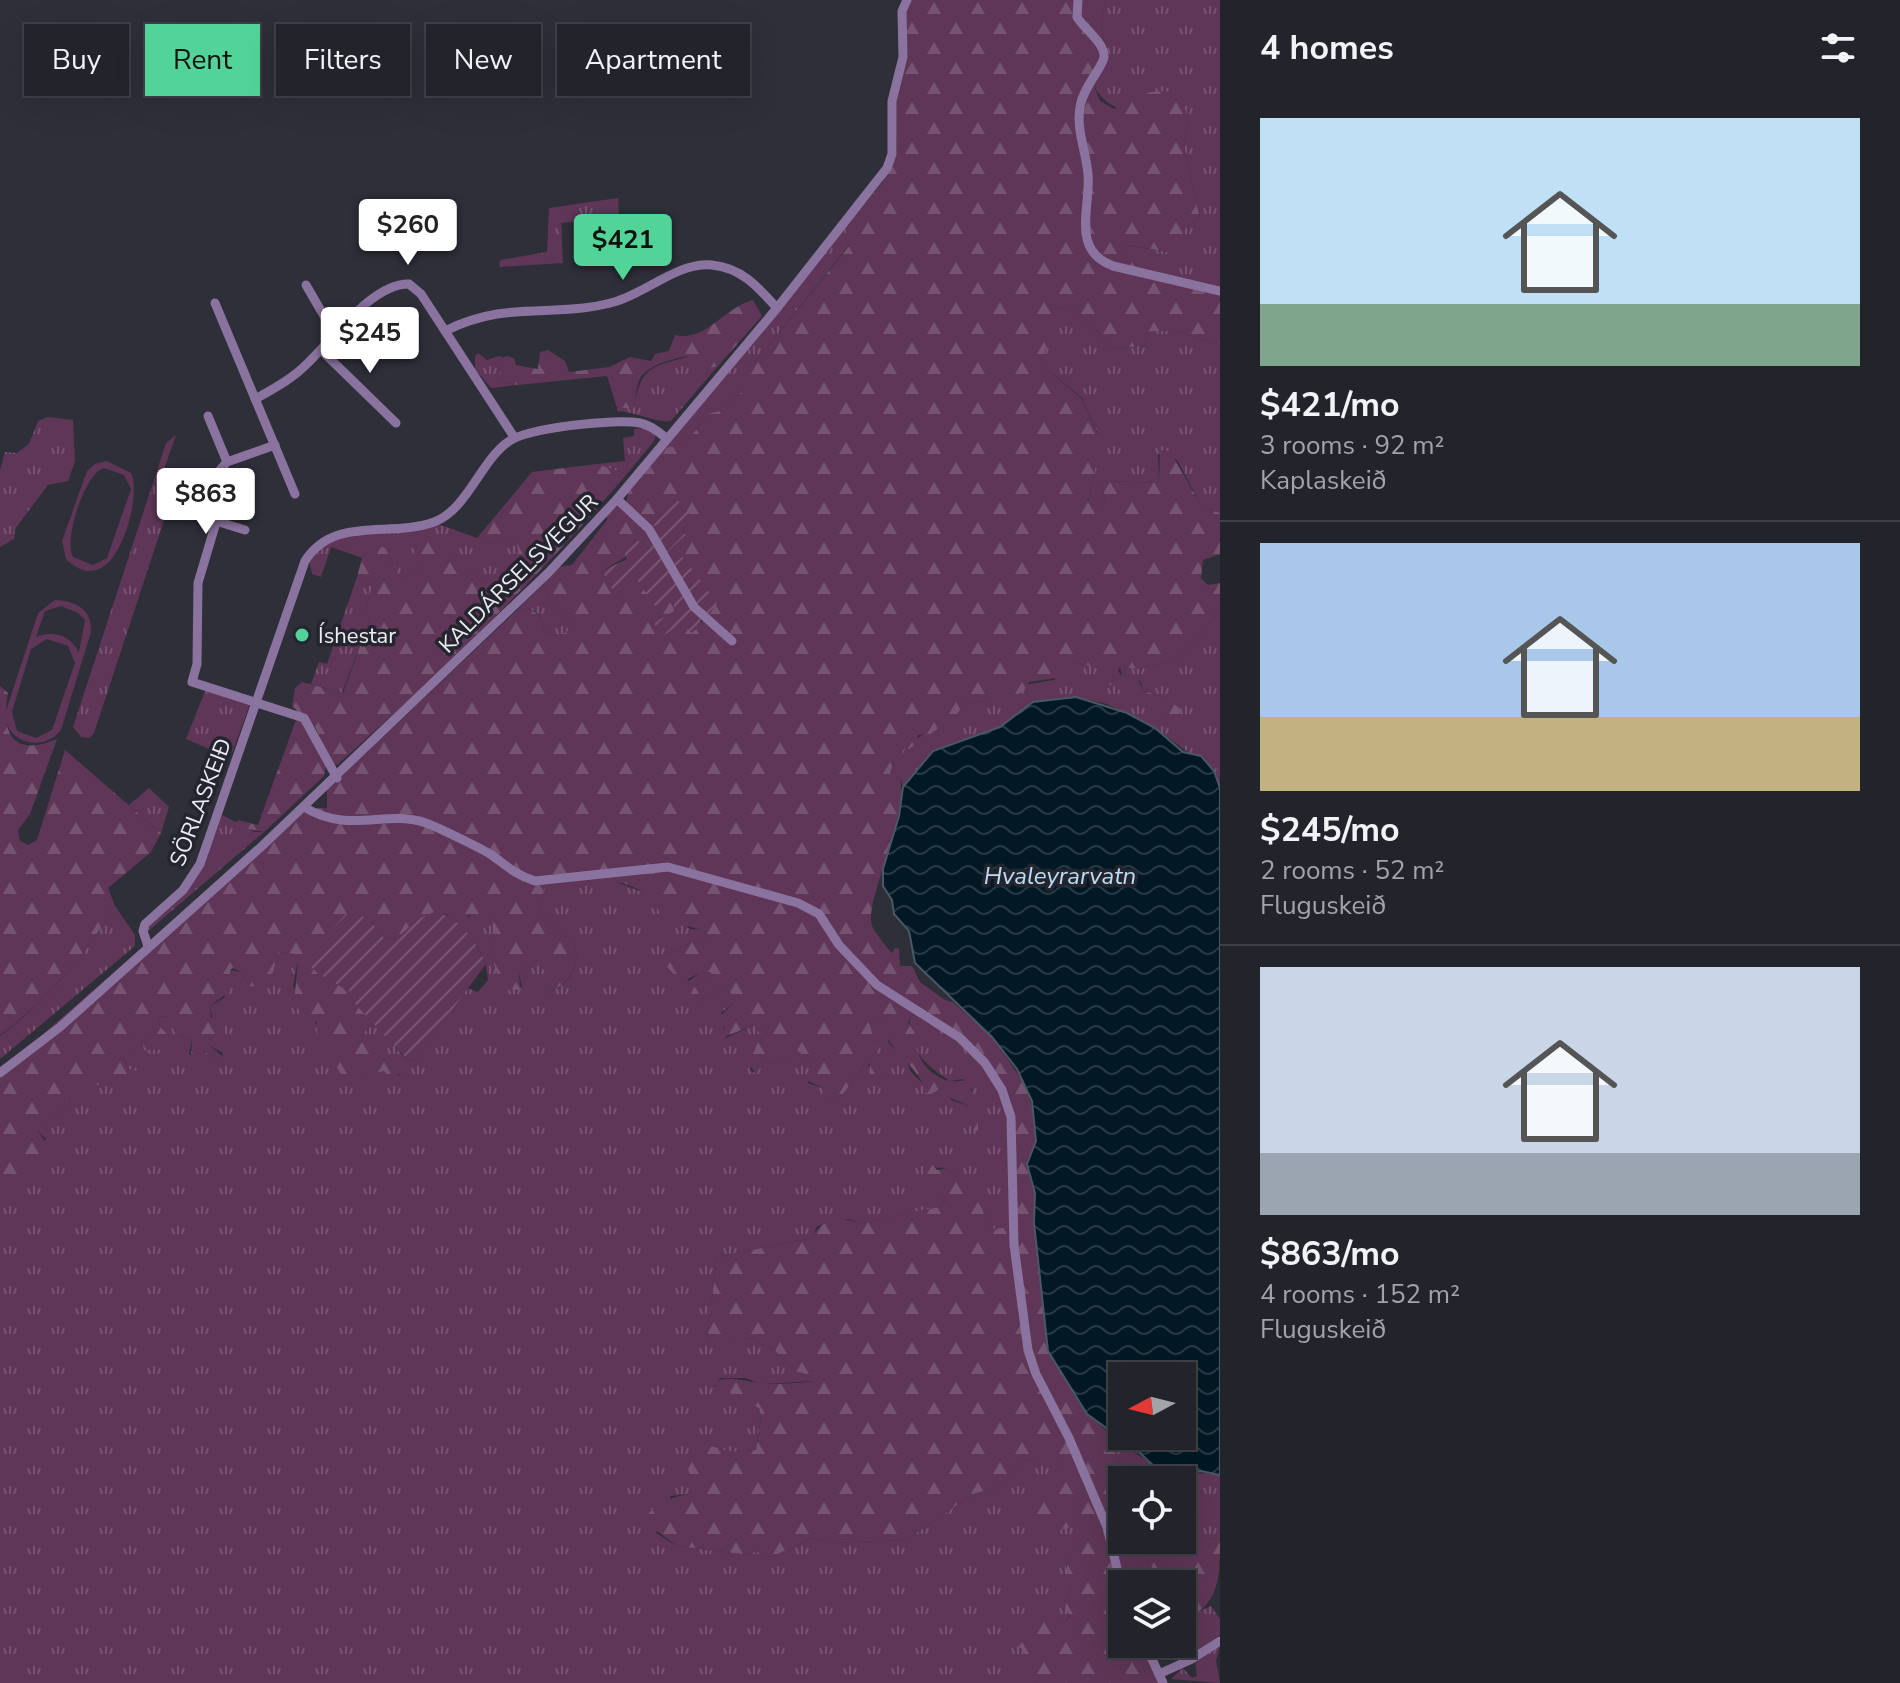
<!DOCTYPE html>
<meta charset="utf-8">
<style>
:root{--surface:#22232b;--page:#2a2b33;--text:#f1f3f6;--muted:#a2a4a9;--line:#3f4047;--accent:#52d397}
body{margin:0;font-family:"Nunito Sans",sans-serif;background:var(--page);color:var(--text);height:100vh;display:flex;flex-direction:column;font-size:30px;white-space:nowrap}
*{box-sizing:border-box;margin:0}
p{font-size:26px;color:var(--muted)}
.icon{flex:none;width:44px;height:44px;fill:none;stroke:currentColor;stroke-width:2;stroke-linecap:round;stroke-linejoin:round}
.map{position:relative;flex:1;overflow:hidden}
.side{display:flex;flex-direction:column;background:var(--surface);width:680px}
.side>*{flex:none}
.guide{position:absolute;left:24px;top:24px;width:760px;height:72px;display:flex;gap:16px}
.needle{width:52px;rotate:263deg}
.fabs{position:absolute;left:1108px;top:1362px;display:grid;gap:16px}
.fabs a{display:grid;place-items:center;width:88px;height:88px;border-radius:0px;background:var(--surface);box-shadow:0 8px 32px #0002,0 0 0 2px var(--line);font-size:40px}
.price{position:absolute;translate:-50% -68px;padding:0 18px;border-radius:8px;background:#fff;color:#222;font-size:26px;line-height:52px;filter:drop-shadow(0 2px 4px #0008)}
.price::after{content:'';position:absolute;left:50%;top:48px;width:24px;height:18px;margin-left:-12px;background:inherit;clip-path:polygon(0 0,100% 0,50% 100%)}
.price.current{background:var(--accent);color:#111}
ul{padding:0;list-style:none}
li{display:grid;align-content:center;gap:16px;height:424px;padding:0 40px}
li+li{border-top:2px solid var(--line)}
li span{display:grid;place-items:center;height:248px;border-radius:0px;color:#555}
li>.icon{margin-inline-start:auto}
span .icon{width:144px;height:144px;fill:#fffc;stroke-width:1}
li b{font-size:34px}
h2{display:flex;justify-content:space-between;align-items:center;height:96px;padding:0 40px;font-size:34px}
.pill{padding:0 28px;border-radius:0px;background:var(--surface);box-shadow:0 8px 32px #0002,0 0 0 2px var(--line);font-size:28px;line-height:72px}
.pill.current{background:var(--accent);color:#111}
main{display:flex;flex:1;min-height:0}
.map>svg:first-child{display:block}
.grass{fill:url(#grass-tufts)}
.forest{fill:url(#forest-firs);fill-rule:evenodd}
.garden{fill:url(#garden-furrows)}
.pitch{fill:#5f3657;fill-rule:evenodd}
.water{fill:url(#water-waves);stroke:#485963;stroke-width:2;fill-rule:evenodd}
.lines{fill:none;stroke-linecap:round;stroke-linejoin:round}
.minor{stroke:#8b739f;stroke-width:9}
.poi-dot{fill:#52d397;stroke:#25252f;stroke-width:3}
.labels{text-anchor:middle;stroke-width:7;stroke-linejoin:round;paint-order:stroke}
.street-label{font-size:22px;fill:#ededf4;stroke:#25252f}
.poi-label{font-size:22px;fill:#ededf4;stroke:#25252f;text-anchor:start}
.water-label{font-size:24px;font-style:italic;fill:#b9dff6;stroke:#25252f}
</style>
<main>
<div class="map">
<svg width="1220" height="1683" viewBox="0 0 1220 1683">
<defs>
<pattern id="grass-tufts" width="24" height="20" patternUnits="userSpaceOnUse" patternTransform="scale(2)"><rect width="24" height="20" fill="#5f3657"/><path d="M3 7l-1-3M5 7V3M7 7l1-3M15 17l-1-3M17 17v-4M19 17l1-3" fill="none" stroke="#765370"/></pattern>
<pattern id="forest-firs" width="22" height="20" patternUnits="userSpaceOnUse" patternTransform="scale(2)"><rect width="22" height="20" fill="#5f3657"/><path d="M5 1l3.5 6h-7zM16 11l3.5 6h-7z" fill="#765370"/></pattern>
<pattern id="garden-furrows" width="10" height="10" patternUnits="userSpaceOnUse" patternTransform="scale(2)"><rect width="10" height="10" fill="#5f3657"/><path d="M-1 1l2-2M0 10L10 0M9 11l2-2" fill="none" stroke="#765370"/></pattern>
<pattern id="water-waves" width="16" height="10" patternUnits="userSpaceOnUse" patternTransform="scale(2)"><rect width="16" height="10" fill="#021925"/><path d="M0 5q4-4 8 0t8 0" fill="none" stroke="#273b45"/></pattern>
</defs>
<rect width="100%" height="100%" fill="#2e2f39"/>
<g class="grass">
<path d="M1105,0H1220V287L1139,267L1125,256L1126,245L1168,252L1181,231L1200,219L1184,146L1188,118C1155,114 1108,119 1094,85L1108,53L1101,29Z"/>
<path d="M618,198L619,218L561,223L563,263L499,267L500,260L547,252L549,208Z"/>
<path d="M852,219L845,235L849,245L745,375L744,391L728,401L724,410L707,414C694,435 684,448 658,448Z"/>
<path d="M1066,306L1078,312L1116,349L1147,345L1145,332L1171,330L1220,344V513L1202,507L1177,460L1158,454L1159,483L1108,481L1103,484L1105,503L1092,506L1088,502L1095,471L1088,445L1098,434L1082,398L1041,364L1055,310Z"/>
<path d="M478,353L487,360L499,356L504,358L496,362L506,371L497,375L500,382L518,385L491,388L475,369V356Z"/>
<path d="M696,354L707,356L706,369L718,366L671,421C660,424 636,412 617,411V408H634C642,361 654,368 696,354Z"/>
<path d="M48,417L73,420L75,461L68,481L48,485L15,529L14,539L0,547V470L5,452L17,453L29,444L38,421Z"/>
<path d="M646,428L656,435L654,441L627,474L597,464L625,461L623,438L634,436V429Z"/>
<path d="M176,435L162,475L169,480L178,500L169,505L94,733L89,738L81,737L73,727L166,443Z"/>
<path d="M430,521L491,543L516,540L521,566L518,580C503,582 468,575 454,569L450,555L418,562L416,572L405,577L398,575L386,549L357,551V556L331,547L321,577L312,574L309,560L333,538Z"/>
<path d="M357,577L373,585L367,603L369,621L342,693L311,684L319,662L327,664Z"/>
<path d="M543,584L551,604L572,620L568,631L558,636L546,634L539,614L528,608L516,611Z"/>
<path d="M1220,610V788L1214,771L1155,728L1107,704L1076,697L1033,702L1000,727L935,750L903,787L899,777L890,773C902,731 942,736 964,704L985,701L988,691L1054,680L1074,662L1098,668L1163,713L1166,698L1144,691L1140,681L1122,676L1120,667L1138,669L1179,660Z"/>
<path d="M210,688L250,704L232,753L221,754L186,739L205,691Z"/>
<path d="M149,788L169,807L161,833L129,805Z"/>
<path d="M220,814L255,832H264L147,932L146,925L185,886Z"/>
<path d="M604,877L645,893L690,929L706,930L703,942H692L664,956L689,981L700,973L711,972V977L694,987L700,1001L719,988L740,997L721,1013L726,1038L754,1025L768,1031L758,1042L750,1070L755,1073L763,1064L786,1061L793,1047L813,1063L808,1083L823,1088L829,1104L845,1092L867,1061L875,1081L881,1079L874,1056L870,1023L875,1018L885,1022L889,1044L906,1058L911,1072L924,1085L946,1086L951,1100L969,1106L972,1089L963,1079L950,1081C926,1066 903,1046 911,1014C947,1031 992,1060 1007,1100C1015,1121 1011,1153 1013,1175C1015,1194 1023,1212 1021,1230H995L983,1212L976,1177H955L946,1168L924,1167L932,1191L941,1194L945,1200L940,1207L860,1223L848,1219L817,1226L812,1238L717,1257L707,1341L754,1338L760,1344L773,1348L794,1371L816,1376L815,1381L761,1384L745,1378H720L714,1386L723,1387L759,1407L761,1415L756,1450L732,1452L699,1444L697,1493L671,1496L656,1533L677,1546L749,1555L756,1551L771,1557L813,1538L828,1543L906,1540L973,1494L992,1489L1012,1475L1022,1458L1032,1461L1055,1453L1063,1462L1057,1470L1039,1479L1074,1525L1082,1524L1083,1533L1066,1567L1071,1586L1065,1608L1070,1615L1064,1623L1025,1635L1024,1650L1037,1683H0V1192L46,1139L34,1127L70,1107L69,1098L104,1074L129,1069L123,1057L130,1053V1040L137,1033L151,1038L153,1051L160,1027L158,1016L170,1017V1026L181,1036L192,1039L189,1055L210,1052L221,1062L223,1053L210,1046L209,1039L216,1036L210,1006L224,998L230,970L241,972L249,986L272,972L278,952L294,954L298,960L293,986L325,1038L364,1076L384,1071L401,1076L361,1042L365,1030L376,1024C388,1036 397,1051 409,1061L415,1059L467,988L478,992L488,980C486,955 476,942 459,926L465,917L488,914L494,919L492,956L509,989L522,987L519,973L536,961L544,969L547,993C570,984 580,967 575,943L539,915L544,886Z"/>
<path d="M115,906L135,935V946L0,1059V1036C49,999 83,957 115,906Z"/>
<path d="M1112,1436C1119,1446 1157,1466 1170,1472C1184,1478 1204,1470 1220,1475V1539L1182,1536V1480H1122V1494L1118,1493L1116,1482L1122,1470L1113,1448Z"/>
<path d="M1134,1548L1143,1550L1155,1574L1179,1584L1129,1581L1124,1564L1126,1553Z"/>
<path d="M1182,1586L1189,1597V1606L1197,1612L1211,1606L1220,1619V1635L1184,1659L1173,1653L1167,1644H1182Z"/>
<path d="M1220,1645L1216,1661L1220,1683L1171,1679L1183,1668L1192,1678L1197,1676L1195,1661Z"/>
</g>
<g class="forest">
<path d="M909,0H1105L1101,29L1108,53L1094,86L1100,101L1114,109C1131,94 1161,86 1181,95L1188,118L1184,146L1200,219L1181,231L1180,247L1168,252L1127,245L1125,256L1139,267L1220,287V344L1171,330L1145,332L1147,345L1116,349L1078,312L1066,306L1055,310L1058,333L1050,337L1041,364L1082,399L1098,435L1089,445L1095,471L1088,501L1091,506L1105,503L1103,484L1108,481L1159,483L1160,450L1170,451L1202,507L1220,513V554L1203,560L1201,578L1208,585L1220,583V610L1179,660L1138,669L1120,667L1118,671L1122,676L1136,677L1144,691L1166,698L1179,708L1181,715L1163,713L1100,679L1098,668L1074,662L1063,677L1029,682L1023,692L1005,698L1000,692L988,691L985,701L964,704L955,717L930,734L918,735L916,744L909,749L903,748L902,758L893,764L890,773L899,777C912,813 860,908 873,928C878,936 885,946 892,953L895,948L899,949L900,966H912L920,982L945,1000L953,1002L992,1037L1026,1086L1036,1121V1142L1027,1161L1035,1193L1034,1223L1043,1282L1046,1341L1052,1359L1083,1409L1112,1436L1113,1448L1122,1470L1116,1482L1118,1493L1122,1494V1540H1182L1187,1536L1220,1539C1220,1570 1220,1597 1198,1612L1189,1606L1186,1588L1155,1574L1143,1550L1134,1548L1126,1553L1124,1564L1129,1581L1134,1584H1122V1644H1142L1161,1683H1037L1023,1661L1024,1650L1017,1646L1025,1629L1049,1615L1056,1616L1058,1624L1064,1623L1070,1616L1065,1608L1071,1586C1055,1564 1085,1546 1081,1524L1053,1532L1041,1521L1031,1503L1039,1479L1057,1470L1063,1462L1055,1454L1032,1461L1022,1458L1012,1475L992,1489L973,1494L906,1540L828,1543L813,1538L771,1557L756,1551L749,1555L677,1546L649,1525L648,1514C663,1499 675,1496 696,1493L687,1466L699,1443L732,1452L756,1450L761,1416L759,1408L711,1383C730,1374 743,1382 762,1383C777,1385 800,1383 815,1381V1376L794,1371L773,1348L760,1344L754,1338L707,1342L717,1257L812,1238C821,1218 841,1217 860,1223L939,1207L945,1201L941,1194L923,1190L924,1167L931,1163L937,1170L946,1168L955,1177H982L987,1182L983,1212L995,1230L1007,1227L1021,1230C1022,1215 1015,1204 1015,1189C1014,1167 1017,1142 1013,1121C1004,1072 955,1031 911,1014L908,1023L915,1033C912,1053 929,1078 951,1081C959,1082 962,1079 970,1082L972,1097L978,1103V1130L974,1131L967,1122L969,1106L944,1095L945,1086L929,1095L925,1092C921,1066 883,1050 884,1022L875,1018L870,1023L881,1080L875,1081L869,1076L870,1064L866,1062L845,1092L829,1104L822,1100L823,1088L804,1079L813,1063L794,1048L786,1061L764,1064L755,1073L749,1064L758,1042L768,1031L759,1033L754,1025L722,1038L725,1028L718,1018L739,997L719,988L700,1001L689,999L694,987L711,977V972L700,973L682,982L663,963L664,956L692,942H703L706,931L663,920C644,868 587,880 544,886L539,915L575,943C580,967 569,985 546,993L544,969L536,961L519,973L520,990L510,989L503,995L492,956L493,919L488,914L478,918L468,915L459,926L446,914L418,919L397,939L384,938L372,922L317,973L349,991L355,1004L376,1024L365,1030L361,1042L387,1054L400,1071L393,1083L384,1071L365,1076L358,1085L349,1087L325,1048V1038L317,1033V1022L305,1019L294,1003L298,960L294,954L278,952L273,972L259,987L249,986L241,972L233,968L230,970V991L210,1006L211,1017L221,1023L227,1037L209,1038L210,1046L226,1059L221,1062L210,1052H204L201,1059L191,1060L192,1039L181,1036L170,1026L169,1017L158,1016L160,1027L168,1035V1049L144,1050L143,1045L151,1042V1038L137,1034L130,1040V1053L123,1058L129,1069L137,1071L138,1078L116,1080L112,1075H105L104,1082L69,1098L70,1107L35,1127L52,1151C45,1171 19,1191 0,1192V1067L41,1036L300,809L327,808V790L516,611L528,608L539,615L546,634L558,636L568,631L572,620L551,604L543,584L557,567L572,565L607,520L606,511L617,504L625,510L629,485L658,448C684,448 694,435 707,414L723,410L728,401L744,391V376L849,246L845,235L852,219L882,183L897,152L896,106L905,11ZM679,500L681,526L686,535L668,551L669,561L672,563L683,557L703,625L684,623L674,605L638,580L615,594L602,571L663,535L654,523Z"/>
<path d="M753,300L762,316L718,366L706,369L702,365L707,356C691,353 650,362 641,377C636,384 636,399 634,408H617L607,376L518,385L500,382L496,375L505,371L496,362L506,356L514,358L516,365L538,369L540,352L548,350L565,361L569,372L609,367L630,357L651,361L655,354L669,351L675,335C704,343 725,307 753,300Z"/>
<path d="M597,464L627,474C537,580 440,673 337,765L332,763L315,727L292,706L295,688L302,682L343,693L369,621L367,603L373,585L357,577L362,558L357,556V551L373,542L386,549L398,575L405,577L416,572L418,562L414,554L418,541L433,539L450,555L454,569C465,574 506,582 518,580L521,566L516,540L491,543L477,538L532,472Z"/>
<path d="M0,686L8,693C0,736 15,757 57,739L30,814L18,830L20,841L28,845L37,840L65,750L161,833L151,852L108,888L115,906C83,957 49,999 0,1035Z"/>
<path d="M297,717L303,721L326,766L324,776L264,832L233,826L238,820L258,825Z"/>
</g>
<g class="garden">
<path d="M678,500L691,516L681,526L686,535L668,551L669,561L672,563L683,557L717,603L710,614L700,620L703,625L691,633L684,623L662,636L654,623L674,611V605L666,601L655,606L638,581L615,594L602,571L627,559L621,547L636,538L643,546L662,535L653,524Z"/>
<path d="M434,912C459,915 477,943 486,964L415,1059L409,1061L355,1004L349,991L317,973L309,964L311,953L346,914C366,913 373,922 384,938L396,939L418,919Z"/>
</g>
<g class="pitch">
<path d="M107,461L131,473C143,493 116,608 66,559L62,541L87,471L95,464ZM104,468L124,475L131,489L107,558L93,565L73,557C63,540 85,473 104,468Z"/>
<path d="M55,600C76,601 92,609 91,632L61,730C43,753 6,743 5,714L38,613ZM61,606L78,613L85,620L79,652C69,635 55,630 36,637L45,611ZM47,639L68,646L75,663L52,730L36,738L17,731L12,712L31,649Z"/>
</g>
<path class="water" d="M1076,697L1127,713L1155,728L1183,752L1201,756L1214,771L1220,788V1475L1201,1471L1171,1473L1162,1466L1157,1469L1139,1452L1122,1449L1105,1427L1087,1414L1048,1351L1034,1223L1035,1193L1027,1164L1036,1141L1032,1101L1017,1069L992,1037L915,963L909,931L894,914L892,900L883,886V869L899,816L903,787L933,751L1000,727L1033,702ZM1122,1376H1182V1436H1122Z"/>
<g class="lines">
<g class="minor">
<path d="M1078,0L1077,17C1084,29 1105,43 1104,57C1103,67 1083,87 1080,107C1076,130 1086,151 1088,174C1091,208 1070,250 1113,266L1220,291"/>
<path d="M306,285L335,335"/>
<path d="M215,303L295,494"/>
<path d="M445,331C509,299 554,319 614,302C647,293 677,262 712,265C742,268 758,287 777,308"/>
<path d="M322,351L396,423"/>
<path d="M255,399C270,391 285,383 298,372C327,349 369,283 409,284L421,294L514,437"/>
<path d="M208,416L227,462"/>
<path d="M275,445L227,462L213,478V492L220,509L198,583L197,664L192,682L304,718L337,778"/>
<path d="M617,499L649,529L694,607L732,641"/>
<path d="M177,509L245,530"/>
<path d="M304,807C350,835 386,809 426,823C435,826 487,851 493,856C508,867 516,875 535,881L668,867L798,903L819,914L839,945L877,985L960,1038L985,1063L1002,1090L1011,1117L1014,1245L1028,1350L1036,1374L1069,1438L1107,1527L1122,1589"/>
<path d="M148,946L143,931L145,924L183,890L200,864L305,561C334,515 390,538 434,522C467,510 480,462 508,442C526,428 616,418 640,423C650,425 658,431 666,438"/>
<path d="M0,1073L60,1027L262,846L548,573L617,499L777,308L887,168L892,154V101L903,57L902,11L907,0"/>
<path d="M1145,1644L1163,1683"/>
<path d="M1161,1673L1190,1660L1220,1641"/>
</g>
</g>
<circle class="poi-dot" cx="302" cy="635" r="8"/>
<g class="labels">
<g class="street-label">
<text transform="translate(518 573) rotate(-45)" y="8">KALDÁRSELSVEGUR</text>
<text transform="translate(200 802) rotate(-69)" y="8">SÖRLASKEIÐ</text>
</g>
<g class="poi-label">
<text x="318" y="643">Íshestar</text>
</g>
<g class="water-label">
<text x="1060" y="884">Hvaleyrarvatn</text>
</g>
</g>
</svg>
<div class="fabs">
<a><svg class="needle" viewBox="-14 -14 28 28"><path d="M0-13l5 13h-10z" fill="#e53935"/><path d="M0 13l5-13h-10z" fill="#a2a4a9"/></svg></a>
<a><svg class="icon" aria-label="locate" viewBox="0 0 24 24"><circle cx="12" cy="12" r="6"/><path d="M12 2v4M12 18v4M2 12h4M18 12h4"/></svg></a>
<a><svg class="icon" aria-label="layers" viewBox="0 0 24 24"><path d="M12 4l9 5-9 5-9-5zM3 14l9 5 9-5"/></svg></a>
</div>
<b class="price" style="left:408px;top:267px">$260</b>
<b class="price current" style="left:623px;top:282px">$421</b>
<b class="price" style="left:370px;top:375px">$245</b>
<b class="price" style="left:206px;top:536px">$863</b>
<div class="guide">
<a class="pill">Buy</a>
<a class="pill current">Rent</a>
<a class="pill">Filters</a>
<a class="pill">New</a>
<a class="pill">Apartment</a>
</div>
</div>
<section class="side">
<h2>4 homes<svg class="icon" aria-label="filters" viewBox="0 0 24 24"><path d="M4 7h16M4 17h16"/><circle cx="9" cy="7" r="2"/><circle cx="15" cy="17" r="2"/></svg></h2>
<ul>
<li><span style="background:linear-gradient(#bfe0f5 75%,#7fa58c 0)"><svg class="icon" aria-label="home" viewBox="0 0 24 24"><path d="M3 11l9-7 9 7M6 9v11h12V9"/></svg></span><div><b>$421/mo</b><p>3 rooms · 92 m²</p><p>Kaplaskeið</p></div></li>
<li><span style="background:linear-gradient(#a9c7e8 70%,#c2b280 0)"><svg class="icon" aria-label="home" viewBox="0 0 24 24"><path d="M3 11l9-7 9 7M6 9v11h12V9"/></svg></span><div><b>$245/mo</b><p>2 rooms · 52 m²</p><p>Fluguskeið</p></div></li>
<li><span style="background:linear-gradient(#c9d6e8 75%,#9aa5b1 0)"><svg class="icon" aria-label="home" viewBox="0 0 24 24"><path d="M3 11l9-7 9 7M6 9v11h12V9"/></svg></span><div><b>$863/mo</b><p>4 rooms · 152 m²</p><p>Fluguskeið</p></div></li>
</ul>
</section>
</main>
